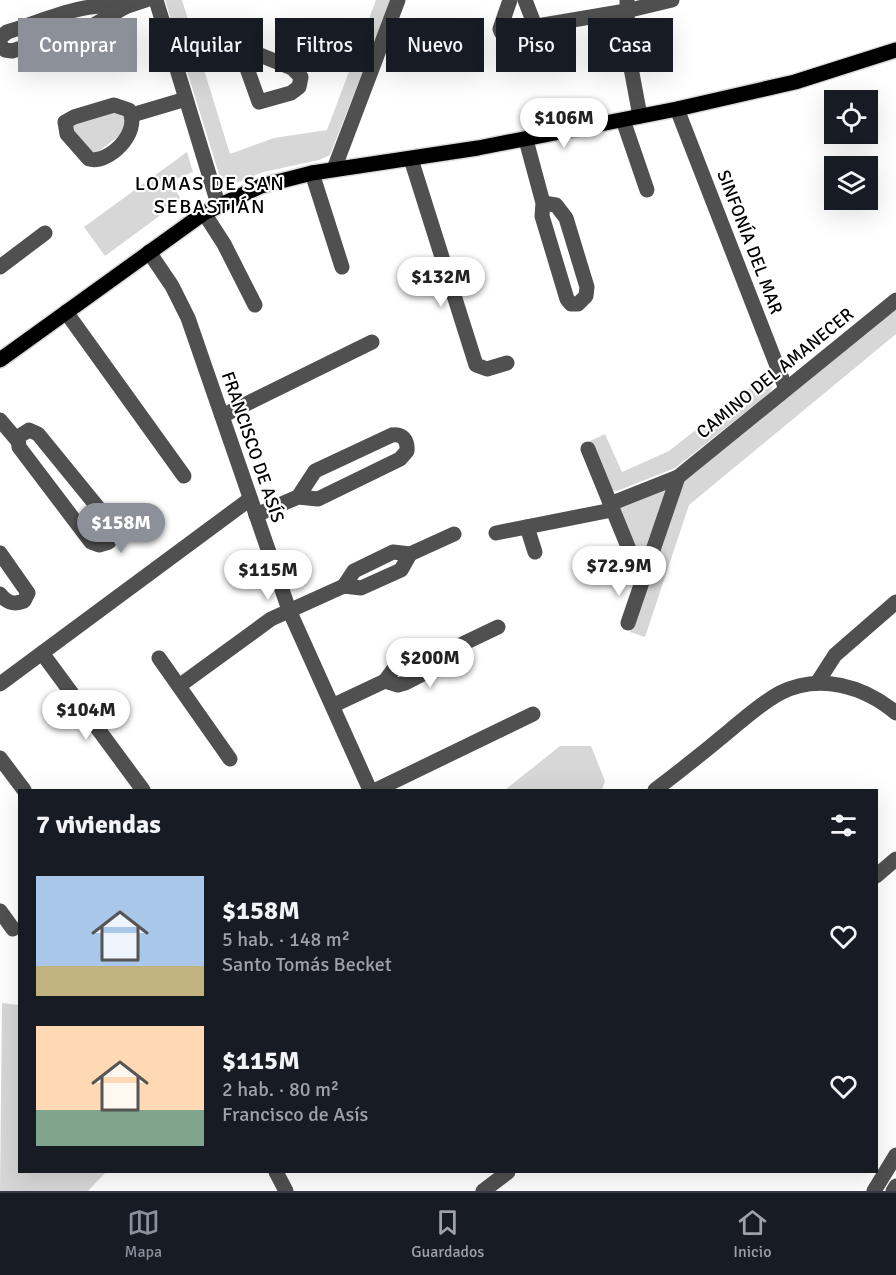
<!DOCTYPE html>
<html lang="es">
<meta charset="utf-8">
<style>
:root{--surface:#171b24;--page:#242831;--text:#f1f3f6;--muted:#9ea1a6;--line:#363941;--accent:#8c9099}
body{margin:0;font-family:Signika,sans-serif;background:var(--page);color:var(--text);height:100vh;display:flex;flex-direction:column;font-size:22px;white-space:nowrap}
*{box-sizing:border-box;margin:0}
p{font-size:20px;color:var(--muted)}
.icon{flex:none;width:33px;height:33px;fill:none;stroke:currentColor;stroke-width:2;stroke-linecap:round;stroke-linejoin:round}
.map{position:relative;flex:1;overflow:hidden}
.details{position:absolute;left:18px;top:789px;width:860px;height:384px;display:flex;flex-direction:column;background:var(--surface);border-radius:0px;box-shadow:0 6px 24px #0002}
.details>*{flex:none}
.guide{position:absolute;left:18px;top:18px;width:861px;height:54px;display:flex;gap:12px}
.controls{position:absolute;left:824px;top:90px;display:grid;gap:12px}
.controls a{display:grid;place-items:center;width:54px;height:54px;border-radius:0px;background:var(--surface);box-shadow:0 6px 24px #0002;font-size:30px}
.price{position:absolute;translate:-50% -51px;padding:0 14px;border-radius:21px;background:#fff;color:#222;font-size:20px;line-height:39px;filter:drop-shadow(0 2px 3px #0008)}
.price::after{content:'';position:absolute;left:50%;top:36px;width:18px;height:14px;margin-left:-9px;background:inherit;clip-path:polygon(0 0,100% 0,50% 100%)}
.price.selected{background:var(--accent);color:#fff}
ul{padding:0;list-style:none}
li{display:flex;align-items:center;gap:18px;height:150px;padding:0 18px}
li span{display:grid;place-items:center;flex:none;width:168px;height:120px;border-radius:0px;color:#555}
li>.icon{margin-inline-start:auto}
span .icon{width:72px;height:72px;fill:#fffc;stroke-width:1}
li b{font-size:26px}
h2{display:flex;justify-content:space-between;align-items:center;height:72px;padding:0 18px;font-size:26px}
.tag{padding:0 21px;border-radius:0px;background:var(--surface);box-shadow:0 6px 24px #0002;font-size:21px;line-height:54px}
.tag.selected{background:var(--accent);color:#fff}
.menu{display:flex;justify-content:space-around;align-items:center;height:84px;border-top:2px solid var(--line);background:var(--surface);font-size:16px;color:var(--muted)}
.menu a{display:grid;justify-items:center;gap:3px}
.menu .selected{color:var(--accent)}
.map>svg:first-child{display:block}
.green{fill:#d7d7d7}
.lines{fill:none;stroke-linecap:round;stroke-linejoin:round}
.major-casing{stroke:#dbdbdb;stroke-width:18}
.minor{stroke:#505050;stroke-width:15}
.major{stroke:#000;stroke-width:15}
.labels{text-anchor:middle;stroke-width:4.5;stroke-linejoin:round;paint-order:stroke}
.street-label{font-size:18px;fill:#000;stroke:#fff}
.neighbourhood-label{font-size:20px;letter-spacing:1.5px;fill:#000;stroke:#fff}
</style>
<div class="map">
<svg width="896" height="1191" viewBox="0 0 896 1191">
<rect width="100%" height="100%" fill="#fff"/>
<g class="green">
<path d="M165,0H182L191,29H194L196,44L230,154L274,138L327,130L376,0H391L330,155L319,160L263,172L239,182L225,179L219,174Z"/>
<path d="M119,109L128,123L123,133L95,154H89L71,130L74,122Z"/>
<path d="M187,152L193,172L171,181L181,200L105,256L84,227Z"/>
<path d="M896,310V334L689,505L645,637L630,632L677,486Z"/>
<path d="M771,371L774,383L770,393L675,468L617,491L609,490L590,441L605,434L622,472L669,451Z"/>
<path d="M668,485L646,547L636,551L619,509L620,506Z"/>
<path d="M560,746H591L605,781L602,790H505Z"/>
<path d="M2,1003L19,1005L20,1172H106L88,1191H0Z"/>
</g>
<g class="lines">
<g class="major-casing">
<path id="major" d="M0,360L204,213L261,186L312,173L478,148L677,109L795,82L896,50"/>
</g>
<g class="minor">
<path d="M156,0L218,204"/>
<path d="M510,0L500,29L501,32L626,11L672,0"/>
<path d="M525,0L535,26"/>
<path d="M627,0L628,52L640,116"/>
<path d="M0,38L7,32C44,21 85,0 125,7"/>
<path d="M169,42L195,34H208L292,68L301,77L299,87L291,93L259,102L239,46"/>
<path d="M0,45L5,50L12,51L92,26L125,7L146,0"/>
<path d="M114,105L129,110C142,133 107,165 89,159L67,134L65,122L74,117Z"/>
<path d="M677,109L786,389"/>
<path d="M132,115L186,99"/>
<path d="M623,120L647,190"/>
<path d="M526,140L543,203L542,216L567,299L571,304H578L586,296L587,287L566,218L556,205L543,203"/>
<path d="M411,159L476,365L487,369L507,363"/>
<path d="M334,169L398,0"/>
<path d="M312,173L342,267"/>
<path d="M204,213L224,244L255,305"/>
<path d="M149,252L172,286L188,318L289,610L370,790"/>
<path d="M0,267L45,233"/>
<path d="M66,312L184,476"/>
<path d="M222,416L372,342"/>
<path d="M0,420L17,440"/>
<path d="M29,430L38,434L109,521L113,531L109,542L99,545L91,542L19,447L18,437Z"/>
<path d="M588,449L642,581"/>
<path d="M610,504L678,477L896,300"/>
<path d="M256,515L298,497L318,499L400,459L407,451C408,441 403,433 392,435L315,471L298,497"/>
<path d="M527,527L535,552"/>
<path d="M496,533L612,510"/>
<path d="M0,553L28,593L24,601C14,605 7,603 0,594"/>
<path d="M344,586L361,588L401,570L410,554"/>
<path d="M628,623L678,477"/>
<path d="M42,653L143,790"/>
<path d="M159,658L230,759"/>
<path d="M385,681L398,685L405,683L446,662L454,648"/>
<path d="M817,683L835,655L896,602"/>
<path d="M0,684L250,499"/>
<path d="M179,686L271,619L344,586L354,571L393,552L410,554L454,534"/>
<path d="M334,705L385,681L396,666L435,647L454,648L498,627"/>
<path d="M0,758L24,790"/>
<path d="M376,790L533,714"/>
<path d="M655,790C680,771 704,752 728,732C744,719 761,703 780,693C819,673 864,686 896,713"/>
<path d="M876,876L896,859"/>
<path d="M0,911L13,929"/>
<path d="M276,1172L286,1191"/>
<path d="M483,1191L508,1172"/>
<path d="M874,1191L896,1155"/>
<path d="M893,1191L896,1186"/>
</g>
<use href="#major" class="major"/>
</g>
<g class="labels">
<g class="street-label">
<text transform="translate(750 242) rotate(69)" y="6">SINFONÍA DEL MAR</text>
<text transform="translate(775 373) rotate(-39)" y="6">CAMINO DEL AMANECER</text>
<text transform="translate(253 447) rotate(71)" y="6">FRANCISCO DE ASÍS</text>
</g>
<g class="neighbourhood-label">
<text x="210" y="190">LOMAS DE SAN<tspan x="210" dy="23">SEBASTIÁN</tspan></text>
</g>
</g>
</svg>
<div class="controls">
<a><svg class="icon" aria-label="locate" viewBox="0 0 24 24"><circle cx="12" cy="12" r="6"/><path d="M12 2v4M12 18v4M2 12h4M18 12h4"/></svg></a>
<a><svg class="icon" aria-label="layers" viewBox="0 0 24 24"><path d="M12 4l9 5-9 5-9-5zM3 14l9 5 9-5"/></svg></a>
</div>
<b class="price" style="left:564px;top:149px">$106M</b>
<b class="price" style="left:441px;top:308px">$132M</b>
<b class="price selected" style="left:121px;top:554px">$158M</b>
<b class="price" style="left:619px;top:597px">$72.9M</b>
<b class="price" style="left:268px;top:601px">$115M</b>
<b class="price" style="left:430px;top:689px">$200M</b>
<b class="price" style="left:86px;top:741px">$104M</b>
<div class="guide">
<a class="tag selected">Comprar</a>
<a class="tag">Alquilar</a>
<a class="tag">Filtros</a>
<a class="tag">Nuevo</a>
<a class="tag">Piso</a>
<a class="tag">Casa</a>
</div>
<section class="details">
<h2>7 viviendas<svg class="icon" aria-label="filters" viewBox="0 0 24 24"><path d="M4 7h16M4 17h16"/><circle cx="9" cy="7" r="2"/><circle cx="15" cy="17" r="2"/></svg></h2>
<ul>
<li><span style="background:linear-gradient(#a9c7e8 75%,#c2b280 0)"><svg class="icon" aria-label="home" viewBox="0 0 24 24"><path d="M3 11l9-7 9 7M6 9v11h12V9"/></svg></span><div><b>$158M</b><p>5 hab. · 148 m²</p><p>Santo Tomás Becket</p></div><svg class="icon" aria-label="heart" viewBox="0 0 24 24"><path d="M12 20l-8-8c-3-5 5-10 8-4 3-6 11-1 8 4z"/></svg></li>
<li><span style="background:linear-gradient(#ffd9b3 70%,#7fa58c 0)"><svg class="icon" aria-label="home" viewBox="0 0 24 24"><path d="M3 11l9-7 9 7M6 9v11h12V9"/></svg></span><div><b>$115M</b><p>2 hab. · 80 m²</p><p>Francisco de Asís</p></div><svg class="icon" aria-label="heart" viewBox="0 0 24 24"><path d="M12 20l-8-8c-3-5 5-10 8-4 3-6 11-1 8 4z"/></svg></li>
</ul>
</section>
</div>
<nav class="menu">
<a class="selected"><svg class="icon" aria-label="map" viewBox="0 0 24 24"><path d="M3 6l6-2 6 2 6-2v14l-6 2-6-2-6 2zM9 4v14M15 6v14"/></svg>Mapa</a>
<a><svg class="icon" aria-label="saved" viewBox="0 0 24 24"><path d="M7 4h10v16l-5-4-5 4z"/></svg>Guardados</a>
<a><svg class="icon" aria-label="home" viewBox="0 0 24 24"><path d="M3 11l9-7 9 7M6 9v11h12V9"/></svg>Inicio</a>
</nav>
